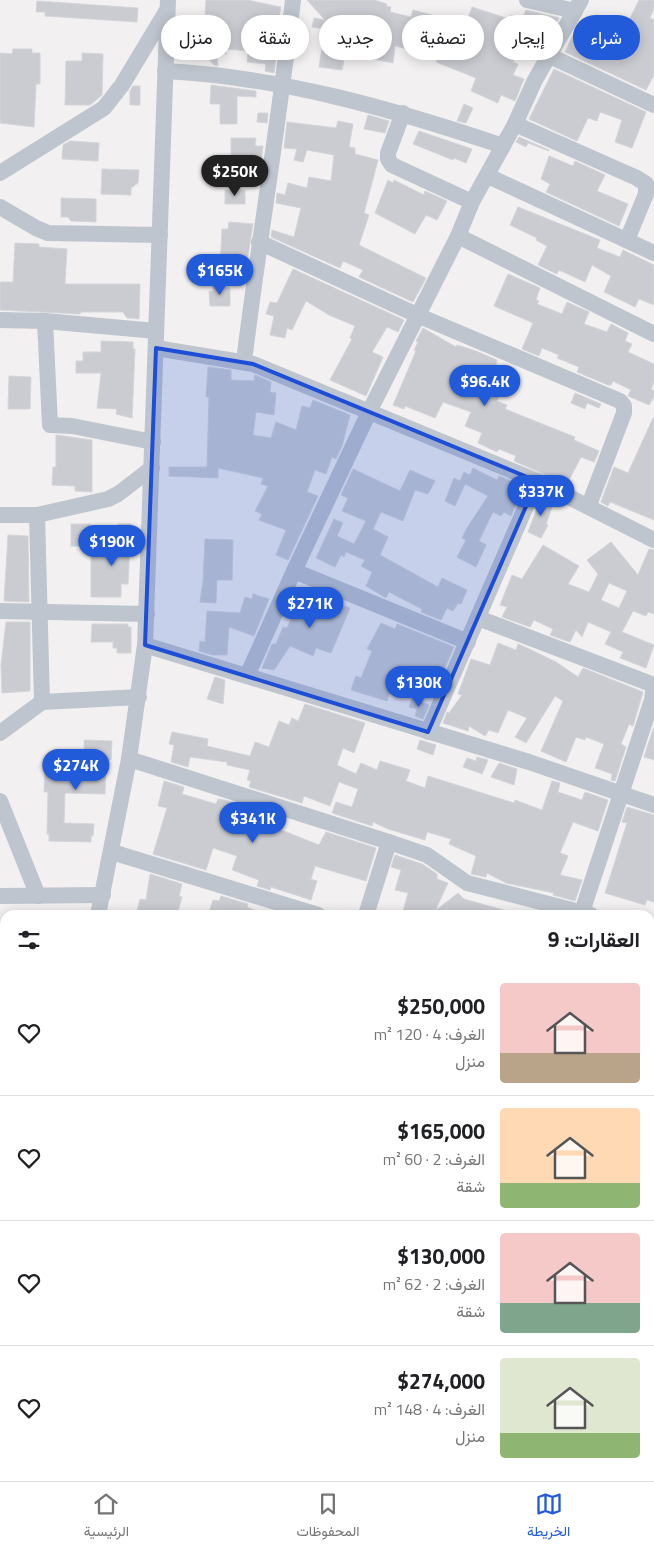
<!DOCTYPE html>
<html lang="ar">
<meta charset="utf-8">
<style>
:root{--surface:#fff;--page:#f2f2f2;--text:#202124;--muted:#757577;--line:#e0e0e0;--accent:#225bda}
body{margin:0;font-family:"Titillium Web",Vazirmatn,sans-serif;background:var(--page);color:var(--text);direction:rtl;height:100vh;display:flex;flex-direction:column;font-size:19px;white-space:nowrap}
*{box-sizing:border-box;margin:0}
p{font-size:16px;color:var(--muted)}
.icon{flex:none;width:28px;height:28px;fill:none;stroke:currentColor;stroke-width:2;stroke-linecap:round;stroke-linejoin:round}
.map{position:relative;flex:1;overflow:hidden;direction:ltr}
.sheet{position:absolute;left:0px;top:910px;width:655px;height:571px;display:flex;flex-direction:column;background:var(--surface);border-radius:15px 15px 0 0;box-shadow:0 2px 12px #0003;direction:rtl}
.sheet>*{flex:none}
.banner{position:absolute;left:15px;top:15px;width:625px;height:45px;direction:rtl;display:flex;gap:10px}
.price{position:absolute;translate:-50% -42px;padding:0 11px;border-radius:18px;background:var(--accent);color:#fff;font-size:16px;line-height:32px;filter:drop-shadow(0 1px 2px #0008)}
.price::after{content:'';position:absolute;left:50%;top:30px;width:15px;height:11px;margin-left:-8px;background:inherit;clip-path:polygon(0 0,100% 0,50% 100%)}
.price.on{background:#222;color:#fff}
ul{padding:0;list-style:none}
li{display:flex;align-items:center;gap:15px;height:125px;padding:0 15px}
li+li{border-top:1px solid var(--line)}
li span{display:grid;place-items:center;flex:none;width:140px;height:100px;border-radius:5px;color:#555}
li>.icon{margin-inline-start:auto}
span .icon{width:60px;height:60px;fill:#fffc;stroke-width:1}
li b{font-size:21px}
h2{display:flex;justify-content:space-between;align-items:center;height:60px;padding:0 15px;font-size:21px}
.pill{padding:0 18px;border-radius:22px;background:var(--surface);box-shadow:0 2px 12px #0003;font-size:18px;line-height:45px}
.pill.on{background:var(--accent);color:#fff}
.tabs{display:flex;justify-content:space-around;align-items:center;height:70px;border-top:1px solid var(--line);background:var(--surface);font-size:14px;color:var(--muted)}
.tabs a{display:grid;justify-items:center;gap:2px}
.tabs .on{color:var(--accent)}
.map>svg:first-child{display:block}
.building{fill:#caccd2;stroke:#d4d5db;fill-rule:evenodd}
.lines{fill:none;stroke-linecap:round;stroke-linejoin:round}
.minor{stroke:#bfc5ce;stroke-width:16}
.marked{fill:#1d4ed8;fill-opacity:0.2;stroke:#1d4ed8;stroke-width:4;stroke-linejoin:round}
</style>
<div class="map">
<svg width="654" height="1481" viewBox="0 0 654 1481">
<rect width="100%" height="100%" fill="#f2f0f0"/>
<g class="building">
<path d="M206,0H247L281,7L278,22L272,21L265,54L276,56L274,73L265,71L266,64L247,62L248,51L226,49V54H217L218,66L214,65L207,57L206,47L210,46V15L205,14Z"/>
<path d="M307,0H374L387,4L386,6L391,7L390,12L411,17L413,10L432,15L420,52L395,46L393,63L373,59L378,29L349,20L346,26L341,60L344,61L342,70L319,67L325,29L312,27L314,18L325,20Z"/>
<path d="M639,0H654V8L650,18L654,20V75L646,90L565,52L573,35L584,40L596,15L625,28Z"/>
<path d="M37,1L138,8L137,22L45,16V12H36Z"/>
<path d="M472,7L509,19L511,15L522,19L526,10L559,18L550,34L529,25L513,62L518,64L513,75L524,79L515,101L501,95L498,103L471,91L476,78L436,62L446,32L458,36L463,23L466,24Z"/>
<path d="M13,49H32V53H40V84H36L34,127L0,123V53L12,54Z"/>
<path d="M82,53L103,54L102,95L90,105H65L66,61H82Z"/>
<path d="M554,69L646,112L632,148L615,142L622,120L600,112L597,121L588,118L577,141L529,119Z"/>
<path d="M211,85L256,91V97L237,96V124H220V104H210Z"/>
<path d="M133,86H140V105H130V91Z"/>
<path d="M464,104L473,108L466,123L457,121Z"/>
<path d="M258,113H268L267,123L257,122Z"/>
<path d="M368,115L389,121L385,133L364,129Z"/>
<path d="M338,121L353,124L349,147L355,148V154L378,160L364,213L369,215L359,245L426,278L413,302L359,277L363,270L343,261L340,268L271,237L272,230L294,237L301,208L276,203L277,193L285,195L288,183L307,188L309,177L331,181L334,155L307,150L303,162L294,160L297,149L284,148L287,122L336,128Z"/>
<path d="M419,131L472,149L466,163L454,158L453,160L413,144Z"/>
<path d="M519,137L549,150V151L528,143L526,147L516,142Z"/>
<path d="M231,138H256L255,146H263L260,169H243V162H231Z"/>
<path d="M70,141L99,143L98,161L62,159L63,145Z"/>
<path d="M549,156L573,166L575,161L605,175L597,191L628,204L619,226L546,192L550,184L541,179Z"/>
<path d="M102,169L139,170L138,183L131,188V195L101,194Z"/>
<path d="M388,180L393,183L394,180L424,195L425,191L447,201L437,220L426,215L415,234L375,213Z"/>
<rect x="225" y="190" width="20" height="14"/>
<path d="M61,198L96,199V222L71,221L68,217H61Z"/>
<path d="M518,207L600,240L597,248L620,257L623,250L654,265V305L639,299L635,307L604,292L611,276L592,265L585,282L559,270L557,274L538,265L547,246L536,240L537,238L510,225Z"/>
<path d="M229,222L253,224L245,275L220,268L222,229H228Z"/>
<path d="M15,243L39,244V247L67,249L65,284H140L139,319L127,318L123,312H81L80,314L0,310V282H13Z"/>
<path d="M293,269L404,320L398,332L387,327L372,352L383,357L366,396L330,380L352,339L350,338L355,326L329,315L306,301L292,330L287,328L285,338L270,335L274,316L266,314L270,302L277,303Z"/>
<path d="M508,274L540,288L536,300L539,301L537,304L562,314L567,302L589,312L584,324L607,332L611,324L628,333L625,341L632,344L628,352L654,364V382L651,389L654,391V397L649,405L628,396L631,390L613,381L611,385H608L577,372L579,367L557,358L559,355L542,348L539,356L522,349L533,323L494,306Z"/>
<path d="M213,283L230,288V306H210L209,291H213Z"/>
<path d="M423,328L456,347L457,345L476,351L497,360L496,365L504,368L502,374L504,375L501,381L503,386L497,401L507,405L505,409L575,437L574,440L599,451L594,462L581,457L568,482L563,480L562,482L514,461L516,456L499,449L497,452L478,443L482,433L465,426L471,412L443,402L435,418L405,406L404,409L393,405L416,351L414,350L418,342L416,341Z"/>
<path d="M101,341L133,342V349H135L132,418L116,414L117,409L97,408L101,373H76V361H83V352H101Z"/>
<path d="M208,367L231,370V380L254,381L255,375L271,382L270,392L276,393L274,415L256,412L253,435L271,438L276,422L296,430L302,406L310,408L313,400L350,415L342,446L336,459L332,457L326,474L315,470L307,492L318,496L288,560L276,555L286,530L259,520L262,514L255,511L268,486L261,484L263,478L218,468V478L169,476V467H207L209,397H206Z"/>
<path d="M9,376L31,377L30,409H8Z"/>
<path d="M575,393L601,404L599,408L587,403L585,409L571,403Z"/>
<path d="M653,418H654V520L610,502L608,506L601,502L614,467L628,473Z"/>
<path d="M56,435L92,440V492L75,491V486L52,485L53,467H56Z"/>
<path d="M473,468L497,480L499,476L524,486L511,516L504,512L501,516L493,512L479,541L486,545L476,567L457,557L466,540L462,538L467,528L488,496L465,484L455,506L445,501L454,478L460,481L464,472L470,475Z"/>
<path d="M353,469L400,491L410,470L435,481L428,494L415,490L403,521L381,512L373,529L388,537L380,555L438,587L442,578L467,590L461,604L458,603L453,611L447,608L441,620L421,612L422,609L389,592L386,598L366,586L372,572L361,566L365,560L346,552L344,557L341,555L335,567L316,558L334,519L343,523L337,536L354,544L366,521L342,511L348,498L341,495Z"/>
<path d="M542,495L554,502L546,524L548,525L541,538L528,532Z"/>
<rect x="71" y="524" width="19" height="22"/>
<path d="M118,524H131L128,584H121V597H91V551L117,552Z"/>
<path d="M8,535L28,536L29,602L4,601Z"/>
<path d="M205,539L233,540L232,580H217L216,603L200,602L203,582Z"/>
<path d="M611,542L638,575L649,549L654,550V614L648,612L646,616L633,611L622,632L654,645L646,668L620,658L623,652L605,644L611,632L588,622L582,637L576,630L570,642L550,635L553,629L534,620L530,627L502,617L507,607L500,605L512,575L522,579L543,545L579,566L568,584L589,592L598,574L587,560ZM609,583L627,591L619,608L601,600Z"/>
<path d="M253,594L269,599L254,636L229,627L227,655H213L199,651L200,641L205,642L207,611L240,613L245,597L252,599Z"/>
<path d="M302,595L319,603L321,598L325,600L327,595L343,602L342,605L350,608L331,653L316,648L313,656L290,646L274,670L262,668L272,644H276L283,627L287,628Z"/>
<path d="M6,622H30V691L2,693L1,665Z"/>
<path d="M381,623L395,629L397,624L454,647L436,688L426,683L419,700L391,688L387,701L351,690L356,676L361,678L372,651L367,649Z"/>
<path d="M92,624H128V627H131V653H117V648H113V642H91Z"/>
<path d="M498,643L516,650L518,644L525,647L556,662L578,677L583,668L643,692L633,726L629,724L621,744L626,747L615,781L611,780L612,774L595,768L604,744L586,737L585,740L576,737L566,762L541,751L563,701L555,696L526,743L515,737L527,718L508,710L498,733L489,730L485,736L469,726L468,731L443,723L447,712L449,713L462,695L458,694L471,659L490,665Z"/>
<path d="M215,677L225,680L223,704L207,699Z"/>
<path d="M412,698L429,705L423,719L415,716L417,709L409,707Z"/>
<path d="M305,704L365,723L354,753L343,748L337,765L356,774L361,763L377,770L380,761L410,770L406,781L425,788L428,776L514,803L515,800L542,810L552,781L560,783L558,792L582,800L585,792L608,800L598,831L573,822L560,853L568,856L560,875L582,880L575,901L553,895L554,893L506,883L487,873L486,877L471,874L476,856L449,844L451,839L427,832L425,840L388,829L373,822L372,826L332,813L336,802L352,807L358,789L339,782L330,806L304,796L302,803L249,787L251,781L247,780L250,770L227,765V762L190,757L188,767L171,762L174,745L169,744L172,732L208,739L207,746L250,756L255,742L269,747L279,721L289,725L292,718L298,721Z"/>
<path d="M653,729H654V760L644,757Z"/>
<path d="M84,740L112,741L111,760H106L105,794L65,793L64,823L94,824L93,836H91V842L49,841V834H47L48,792H44L45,768L84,769Z"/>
<path d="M420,740L436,745L433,755L417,749Z"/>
<path d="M477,757L488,760L482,774L463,767L467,758L476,761Z"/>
<path d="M499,763L517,769L514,785L491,777Z"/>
<path d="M164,781L184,787L182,794L216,804L218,799L225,800L277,817L274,827L319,845L326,832L376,848L366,881L315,866L311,879L317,881L311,900L271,887L270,890L257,886L259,880L232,870L237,856L213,848L206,870L153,854L167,808L158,806Z"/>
<path d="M627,807L654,815V902L647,900L645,905L605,893L627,823L622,822Z"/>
<path d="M395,855L422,864L437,874V879L448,883L435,911L458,893L464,899L511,912L510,915H402L408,893L395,890L401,870L391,867Z"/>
<path d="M150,874L182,884L179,896L182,897L177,915L159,912V915H136L140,899L146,900Z"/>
<path d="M221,896L248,904L247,907L266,915H208L213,900L219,901Z"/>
</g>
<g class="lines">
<g class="minor">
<path d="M527,0L575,11"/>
<path d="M550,56L654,105"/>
<path d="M165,71C281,77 393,109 503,146"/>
<path d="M403,113L388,153V159L392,165L472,202"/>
<path d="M515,124L637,178L646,184V194L627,240"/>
<path d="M0,173L104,108L122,85L166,12"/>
<path d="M488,176L654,253"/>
<path d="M0,207L36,228L48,233L160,235"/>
<path d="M458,236L654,334"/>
<path d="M259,242L417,315L620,401L624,406V413L589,505"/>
<path d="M0,320L45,321L156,331"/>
<path d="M45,321L50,425L72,426L153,442"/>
<path d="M156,348L253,364L537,481L654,540"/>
<path d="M244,361C259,241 279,121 293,0"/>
<path d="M0,515H37L108,499L118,494L152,468"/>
<path d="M37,515L42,702"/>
<path d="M294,571L468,642"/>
<path d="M0,611L147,614"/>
<path d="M478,618L654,685"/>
<path d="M145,645L529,762L654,805"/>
<path d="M247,676L294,571L370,410L458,236L472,202L515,124L535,80L581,0"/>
<path d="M428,732L537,481"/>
<path d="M0,733L42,702L139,697"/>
<path d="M129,759L389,842L427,855L467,883L591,915"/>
<path d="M0,801L38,896"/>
<path d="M112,852L318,915"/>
<path d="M0,896L103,895"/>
<path d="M98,915L129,759L145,645L168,0"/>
<path d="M366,915L389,842"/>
<path d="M581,915L652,700L654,686"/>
<path d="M650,931L654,932"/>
<path d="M0,1007H5"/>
<path d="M650,1011L654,1012"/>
<path d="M650,1063L654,1053"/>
<path d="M0,1093L5,1094"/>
<path d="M650,1108L654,1109"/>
<path d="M650,1140L654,1128"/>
<path d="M0,1189L5,1179"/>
<path d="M650,1403L654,1404"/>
<path d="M0,1406L5,1407"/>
<path d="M650,1460L654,1448"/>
<path d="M247,1476V1481"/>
<path d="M300,1481L302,1476"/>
<path d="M472,1481L474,1476"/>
<path d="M643,1481L644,1476"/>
</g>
</g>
<path class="marked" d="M156,348L253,364L537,481L428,732L145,645Z"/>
</svg>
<b class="price on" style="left:235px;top:197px">$250K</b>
<b class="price" style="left:220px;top:296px">$165K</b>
<b class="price" style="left:485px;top:407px">$96.4K</b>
<b class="price" style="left:541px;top:517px">$337K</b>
<b class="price" style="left:112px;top:567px">$190K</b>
<b class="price" style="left:310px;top:629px">$271K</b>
<b class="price" style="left:419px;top:708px">$130K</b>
<b class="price" style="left:76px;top:791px">$274K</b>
<b class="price" style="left:253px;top:844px">$341K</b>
<div class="banner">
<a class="pill on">شراء</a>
<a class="pill">إيجار</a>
<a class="pill">تصفية</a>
<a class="pill">جديد</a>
<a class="pill">شقة</a>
<a class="pill">منزل</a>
</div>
<section class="sheet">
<h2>العقارات: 9<svg class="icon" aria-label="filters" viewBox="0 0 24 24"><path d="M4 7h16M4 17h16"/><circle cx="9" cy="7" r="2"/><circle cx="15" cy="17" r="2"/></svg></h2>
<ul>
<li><span style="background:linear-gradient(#f6c9c9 70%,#b9a48a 0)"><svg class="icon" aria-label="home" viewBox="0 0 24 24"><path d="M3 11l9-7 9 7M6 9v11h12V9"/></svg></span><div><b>$250,000</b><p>الغرف: 4 · 120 m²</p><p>منزل</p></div><svg class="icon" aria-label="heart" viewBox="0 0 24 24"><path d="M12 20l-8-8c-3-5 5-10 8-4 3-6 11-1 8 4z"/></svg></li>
<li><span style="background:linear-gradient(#ffd9b3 75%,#8fb573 0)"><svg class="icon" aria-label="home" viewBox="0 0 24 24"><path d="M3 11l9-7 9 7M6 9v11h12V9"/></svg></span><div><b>$165,000</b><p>الغرف: 2 · 60 m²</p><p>شقة</p></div><svg class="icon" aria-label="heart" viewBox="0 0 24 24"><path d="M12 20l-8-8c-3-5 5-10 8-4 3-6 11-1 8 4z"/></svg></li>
<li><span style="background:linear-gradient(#f6c9c9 70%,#7fa58c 0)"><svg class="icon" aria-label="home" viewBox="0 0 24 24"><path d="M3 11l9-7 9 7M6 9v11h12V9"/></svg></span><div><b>$130,000</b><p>الغرف: 2 · 62 m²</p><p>شقة</p></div><svg class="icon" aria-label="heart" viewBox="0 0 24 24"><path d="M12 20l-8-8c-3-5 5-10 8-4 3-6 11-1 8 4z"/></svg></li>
<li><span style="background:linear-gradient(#dfe7d0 75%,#8fb573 0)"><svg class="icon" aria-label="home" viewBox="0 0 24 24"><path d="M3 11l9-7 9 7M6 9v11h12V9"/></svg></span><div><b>$274,000</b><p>الغرف: 4 · 148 m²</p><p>منزل</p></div><svg class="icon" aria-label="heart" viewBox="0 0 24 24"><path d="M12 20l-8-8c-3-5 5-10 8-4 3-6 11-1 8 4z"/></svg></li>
</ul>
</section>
</div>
<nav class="tabs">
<a class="on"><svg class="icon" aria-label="map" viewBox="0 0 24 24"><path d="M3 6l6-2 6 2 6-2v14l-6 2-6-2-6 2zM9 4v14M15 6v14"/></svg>الخريطة</a>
<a><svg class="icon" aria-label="saved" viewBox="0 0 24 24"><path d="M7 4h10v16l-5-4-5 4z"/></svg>المحفوظات</a>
<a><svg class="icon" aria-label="home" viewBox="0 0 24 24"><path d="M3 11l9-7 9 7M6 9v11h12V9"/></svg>الرئيسية</a>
</nav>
